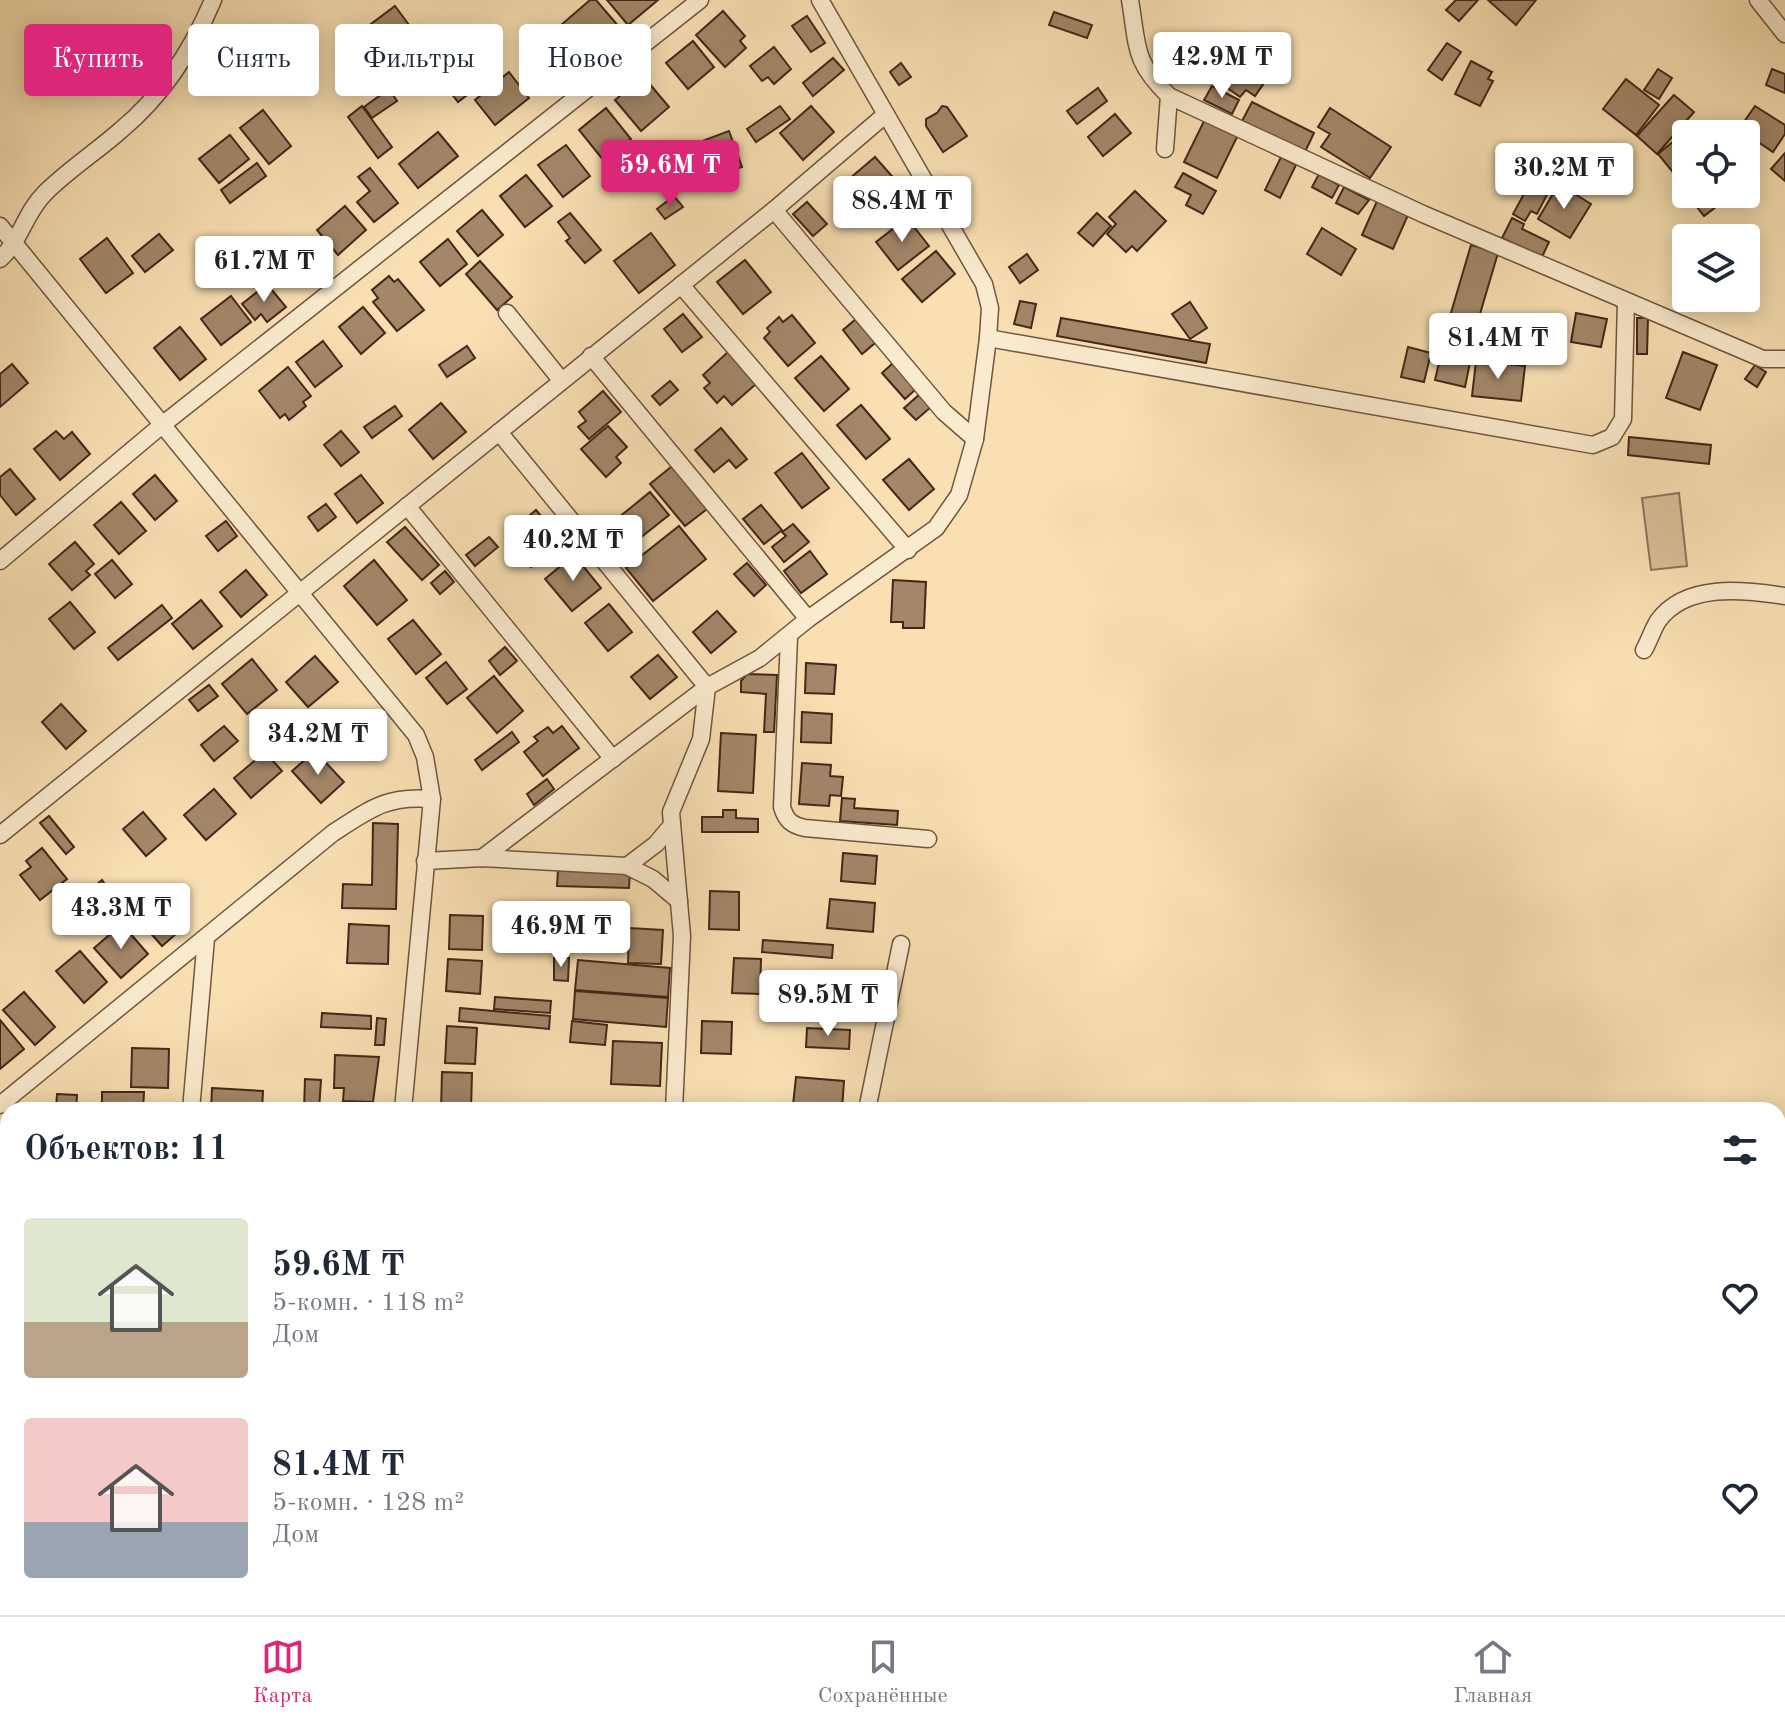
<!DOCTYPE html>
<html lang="ru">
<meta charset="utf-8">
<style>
:root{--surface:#fff;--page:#f6f6f7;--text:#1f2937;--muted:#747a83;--line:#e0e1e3;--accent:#db2777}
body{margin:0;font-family:"Old Standard TT",serif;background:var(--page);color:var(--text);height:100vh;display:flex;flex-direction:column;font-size:30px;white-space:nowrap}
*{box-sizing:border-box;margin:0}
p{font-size:26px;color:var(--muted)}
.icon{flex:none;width:44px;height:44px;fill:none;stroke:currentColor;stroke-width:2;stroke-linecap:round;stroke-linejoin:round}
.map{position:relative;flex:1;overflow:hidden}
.details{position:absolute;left:0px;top:1102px;width:1786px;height:514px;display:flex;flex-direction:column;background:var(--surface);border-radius:24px 24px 0 0;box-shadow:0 4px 20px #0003}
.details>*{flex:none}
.hud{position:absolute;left:24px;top:24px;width:800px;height:72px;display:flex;gap:16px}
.controls{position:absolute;left:1672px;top:120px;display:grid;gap:16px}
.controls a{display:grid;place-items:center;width:88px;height:88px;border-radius:8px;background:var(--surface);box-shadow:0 4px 20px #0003;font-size:40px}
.price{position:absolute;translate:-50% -68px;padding:0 18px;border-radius:8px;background:#fff;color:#222;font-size:26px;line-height:52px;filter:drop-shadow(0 2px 4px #0008)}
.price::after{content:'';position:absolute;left:50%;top:48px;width:24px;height:18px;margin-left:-12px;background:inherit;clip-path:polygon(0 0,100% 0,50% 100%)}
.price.on{background:var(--accent);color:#fff}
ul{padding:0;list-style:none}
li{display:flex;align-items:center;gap:24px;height:200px;padding:0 24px}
li span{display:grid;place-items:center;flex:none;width:224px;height:160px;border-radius:8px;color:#555}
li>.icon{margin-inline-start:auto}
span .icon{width:96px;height:96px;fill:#fffc;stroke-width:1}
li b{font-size:34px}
h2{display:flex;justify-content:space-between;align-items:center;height:96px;padding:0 24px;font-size:34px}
.chip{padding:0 28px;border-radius:8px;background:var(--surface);box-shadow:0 4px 20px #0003;font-size:28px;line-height:72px}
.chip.on{background:var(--accent);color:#fff}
.tab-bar{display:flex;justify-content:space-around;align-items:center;height:112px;border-top:2px solid var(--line);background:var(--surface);font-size:22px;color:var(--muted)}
.tab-bar a{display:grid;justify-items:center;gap:4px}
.tab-bar .on{color:var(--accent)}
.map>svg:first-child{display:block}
.green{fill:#dac099;stroke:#907358;stroke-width:2}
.building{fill:#a28769;stroke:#452618;stroke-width:2}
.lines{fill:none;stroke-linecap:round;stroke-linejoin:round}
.minor-casing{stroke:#72543f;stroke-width:19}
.minor{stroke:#faebce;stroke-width:16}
</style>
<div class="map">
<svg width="1785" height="1615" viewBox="0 0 1785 1615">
<rect width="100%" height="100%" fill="#f8e0b3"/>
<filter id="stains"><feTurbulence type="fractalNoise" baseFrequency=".0025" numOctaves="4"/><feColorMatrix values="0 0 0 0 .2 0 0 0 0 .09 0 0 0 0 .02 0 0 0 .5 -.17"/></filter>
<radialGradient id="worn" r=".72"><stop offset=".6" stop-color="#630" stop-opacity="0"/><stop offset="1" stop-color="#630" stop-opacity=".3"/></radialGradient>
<path class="green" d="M1679,493L1687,566L1651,570L1642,498Z"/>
<g class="building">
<path d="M590,0H596L620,28L588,56L561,25Z"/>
<path d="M607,0H658L628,25Z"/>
<path d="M1456,0H1478L1459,21L1446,10Z"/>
<path d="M1488,0H1536L1516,25Z"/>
<path d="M395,6L412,29L376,56L359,33Z"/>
<path d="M723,11L745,36L740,41L746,48L725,67L696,35Z"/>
<path d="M1054,12L1092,25L1087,38L1049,25Z"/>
<path d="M807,16L825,43L811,52L792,26Z"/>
<path d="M556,34L580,62L555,84L531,55Z"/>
<path d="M693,41L714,67L688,89L666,63Z"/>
<path d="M421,43L431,57L395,84L385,70Z"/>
<path d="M1447,43L1461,52L1442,80L1428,70Z"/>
<path d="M1238,46L1273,70L1255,96L1246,90L1240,97L1215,79Z"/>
<path d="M774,47L791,69L774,84L768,77L762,81L750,66Z"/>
<path d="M445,48L476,88L458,102L427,62Z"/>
<path d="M833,58L844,70L813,96L803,83Z"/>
<path d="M1471,61L1492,72L1488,79L1493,81L1480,106L1455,94Z"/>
<path d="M901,63L911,77L899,85L890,72Z"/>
<path d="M1658,69L1672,78L1659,99L1644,90Z"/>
<path d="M1772,69L1785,74V93L1766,85Z"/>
<path d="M509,72L529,98L495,125L475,100Z"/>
<path d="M643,76L669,107L641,131L615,100Z"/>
<path d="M1626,79L1659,105L1636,135L1603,109Z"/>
<path d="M1212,86L1239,100L1232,114L1204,100Z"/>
<path d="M1098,88L1107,101L1077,124L1067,111Z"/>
<path d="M389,89L397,101L372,118L364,107Z"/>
<path d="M1674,95L1694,112L1657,154L1637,136Z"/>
<path d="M1252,102L1314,133L1305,152L1242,121Z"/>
<path d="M362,106L392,147L378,158L348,117Z"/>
<path d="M780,106L790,119L756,142L747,129Z"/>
<path d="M811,106L834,132L803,160L780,133Z"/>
<path d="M942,106L947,107L967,136L943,152L926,126V119L937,113Z"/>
<path d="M1755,106L1785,125V134L1773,152L1739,129Z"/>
<path d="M606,108L631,139L604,161L579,130Z"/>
<path d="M1330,108L1391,147L1370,178L1321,147L1330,134L1318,127Z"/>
<path d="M263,110L291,146L269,164L240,128Z"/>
<path d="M1115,114L1131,133L1103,156L1088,137Z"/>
<path d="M1205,119L1238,135L1217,178L1184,162Z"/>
<path d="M1691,127L1696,134H1686V160L1672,171L1658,154Z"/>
<path d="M729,131L742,167L715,176L702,141Z"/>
<path d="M438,132L458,156L418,188L399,164Z"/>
<path d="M230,135L249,159L219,183L199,159Z"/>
<path d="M566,145L590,176L563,197L538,165Z"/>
<path d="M1785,153V181L1771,169Z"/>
<path d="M875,157L906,192L873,221L859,205L866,198L849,179Z"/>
<path d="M1281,157L1296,165L1280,198L1265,190Z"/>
<path d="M257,163L266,176L230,203L221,190Z"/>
<path d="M370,168L398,203L374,222L357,202L370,191L358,177Z"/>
<path d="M1183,173L1216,191L1203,214L1186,205L1191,195L1175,187Z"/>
<path d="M1319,174L1339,185L1332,198L1312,187Z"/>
<path d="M526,175L552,206L525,227L500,196Z"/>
<path d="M1532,179L1550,189L1537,214L1531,211L1525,221L1513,214Z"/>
<path d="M1559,184L1591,204L1570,238L1538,219Z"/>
<path d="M1344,187L1369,200L1358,214L1336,203Z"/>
<path d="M1135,191L1166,221L1137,251L1132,246L1126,252L1107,234L1116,224L1109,217Z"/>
<path d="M1687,194H1733L1704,216Z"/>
<path d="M674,196L683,207L665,219L657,209Z"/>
<path d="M1377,201L1408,215L1393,249L1362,235Z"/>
<path d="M807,202L827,224L813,236L793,214Z"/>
<path d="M345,206L366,230L338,255L317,230Z"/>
<path d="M482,210L503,235L478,256L457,231Z"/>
<path d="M570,213L601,250L585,263L566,241L570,238L558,222Z"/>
<path d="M1097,213L1111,226L1093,246L1078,233Z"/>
<path d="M907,218L929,246L898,270L876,242Z"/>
<path d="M1512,218L1524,224L1522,229L1549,242L1542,257L1502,238Z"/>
<path d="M1322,228L1356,249L1341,275L1307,254Z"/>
<path d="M651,233L675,265L639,293L614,261Z"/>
<path d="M159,234L173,250L145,272L132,256Z"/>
<path d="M107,238L133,273L106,293L80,259Z"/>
<path d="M448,239L467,264L440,286L420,262Z"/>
<path d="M1471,245L1498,253L1472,341L1445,333Z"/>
<path d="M936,251L955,274L922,302L902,279Z"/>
<path d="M1027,254L1038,270L1020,283L1009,267Z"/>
<path d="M745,260L771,292L743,314L717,282Z"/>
<path d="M480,261L512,297L497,310L466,274Z"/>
<path d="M389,276L394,282L398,279L424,310L397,331L373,302L378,298L372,290Z"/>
<path d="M267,284L286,307L267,322L261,314L255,320L242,304Z"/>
<path d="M231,296L251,322L221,345L201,319Z"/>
<path d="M1020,301L1036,304L1031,328L1014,324Z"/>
<path d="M1190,302L1207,328L1190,339L1172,314Z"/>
<path d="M363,307L385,333L361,354L339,327Z"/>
<path d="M1576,313L1607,319L1601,347L1571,342Z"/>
<path d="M683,314L702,337L682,352L664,329Z"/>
<path d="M792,315L815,343L788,366L764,338L770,332L767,328L779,317L783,322Z"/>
<path d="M1061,318L1210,344L1206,363L1057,336Z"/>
<path d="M1637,318H1648L1647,354H1637Z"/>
<path d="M856,319L875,343L862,354L843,330Z"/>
<path d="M180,327L206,359L180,380L154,348Z"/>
<path d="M1445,337L1474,343L1465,387L1435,380Z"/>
<path d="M323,341L342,366L315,387L296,362Z"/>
<path d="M467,346L475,358L447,377L439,365Z"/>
<path d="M1408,347L1431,353L1424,382L1401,377Z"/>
<path d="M728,352L756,384L732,405L724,396L717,403L704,388L710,383L703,375Z"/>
<path d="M1683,352L1717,365L1700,410L1666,398Z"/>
<path d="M821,356L849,389L824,411L795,378Z"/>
<path d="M1476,361L1525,366L1521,401L1472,396Z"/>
<path d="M893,363L916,389L905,399L882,373Z"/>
<path d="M12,364L28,383L0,407V374Z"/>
<path d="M1755,365L1766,372L1757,387L1745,379Z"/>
<path d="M288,367L311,396L303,402L306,406L289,420L285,414L280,418L259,391Z"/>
<path d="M670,381L678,390L660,405L652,396Z"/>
<path d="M603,391L621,412L589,439L578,427L586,421L579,412Z"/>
<path d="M920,394L931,407L916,420L904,408Z"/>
<path d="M441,403L466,432L433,459L409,430Z"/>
<path d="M861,405L890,439L866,459L837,425Z"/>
<path d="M395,406L402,416L372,438L364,427Z"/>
<path d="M608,426L627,447L616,457L621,463L606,477L581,449Z"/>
<path d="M721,428L747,459L736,468L729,460L714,472L695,450Z"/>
<path d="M56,431L64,439L72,432L90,454L60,480L34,449Z"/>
<path d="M341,431L359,452L341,466L324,445Z"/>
<path d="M1629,437L1711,445L1709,464L1628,455Z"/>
<path d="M802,453L829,488L802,508L775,473Z"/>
<path d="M909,459L934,489L909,510L883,480Z"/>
<path d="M676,463L707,509L685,526L650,484Z"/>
<path d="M10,469L35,499L16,515L0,495V477Z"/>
<path d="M155,475L177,501L155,520L133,494Z"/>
<path d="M361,475L383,503L357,523L335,494Z"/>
<path d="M650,492L669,515L626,549L607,527Z"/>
<path d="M121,502L146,531L119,554L94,525Z"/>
<path d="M326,504L336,517L318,531L308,517Z"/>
<path d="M761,505L782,530L764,544L743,519Z"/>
<path d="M536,510L562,542L531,567L505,536Z"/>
<path d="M226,521L237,536L218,551L206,536Z"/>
<path d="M793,524L809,542L784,562L772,547L786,536L782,532Z"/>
<path d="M679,526L706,559L653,601L626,568Z"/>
<path d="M405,527L439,565L422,580L387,542Z"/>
<path d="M489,537L498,547L475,566L466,555Z"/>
<path d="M75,542L94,564L86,571L90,575L72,590L49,564Z"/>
<path d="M810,551L827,574L801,593L784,571Z"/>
<path d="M574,555L601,588L572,611L545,579Z"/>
<path d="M112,560L132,584L115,598L95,574Z"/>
<path d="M374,560L407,600L377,625L344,586Z"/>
<path d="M747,563L766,585L754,596L734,574Z"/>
<path d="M246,570L267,595L241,617L220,592Z"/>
<path d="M445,571L454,582L440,594L431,583Z"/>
<path d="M893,580L926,582L924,628H903V622H891Z"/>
<path d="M201,600L222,626L193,649L172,624Z"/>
<path d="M70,602L95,632L74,649L49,619Z"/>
<path d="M609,604L632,632L608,651L585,623Z"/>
<path d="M162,605L172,618L118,660L108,648Z"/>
<path d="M717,611L736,632L711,653L693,632Z"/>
<path d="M413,620L441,654L416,674L388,639Z"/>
<path d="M505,647L517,661L500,675L489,661Z"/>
<path d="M658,655L677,677L650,699L631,677Z"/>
<path d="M315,656L338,682L308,707L286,682Z"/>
<path d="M252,659L277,690L247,714L222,684Z"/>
<path d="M446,662L467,689L447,704L426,678Z"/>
<path d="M806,663L836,665L834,694L805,693Z"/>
<path d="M747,674L777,675L774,732H764L766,694L741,692V681Z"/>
<path d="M494,676L523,711L497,733L467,698Z"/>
<path d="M209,685L218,696L198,711L189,700Z"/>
<path d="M61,704L86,731L66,749L42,722Z"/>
<path d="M802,712L832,714L831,743L801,742Z"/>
<path d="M224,726L238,741L214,761L201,745Z"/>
<path d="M562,726L579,748L543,776L524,752L538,741L534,737L548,727L553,733Z"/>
<path d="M512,732L519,742L482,770L475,760Z"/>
<path d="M721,733L756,735L753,793L718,791Z"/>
<path d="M315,751L344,782L321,803L292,771Z"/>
<path d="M265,752L282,771L251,798L234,778Z"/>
<path d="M802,763L831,765L830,776L843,777L841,796L830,795L829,806L799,804Z"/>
<path d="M547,779L554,789L534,805L527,794Z"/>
<path d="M214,789L236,814L206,840L184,815Z"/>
<path d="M842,798L855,799L854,808L898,811L897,825L840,821Z"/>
<path d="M723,810H736V818L758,819V832H702V817H723Z"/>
<path d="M143,812L166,839L146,856L123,829Z"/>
<path d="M49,816L74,847L66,854L40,823Z"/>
<path d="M373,823L398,824L396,909L342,908L343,884L372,885Z"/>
<path d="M42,848L67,879L40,900L20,875L31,867L26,861Z"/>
<path d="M843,853L877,856L875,884L841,881Z"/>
<path d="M558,870L630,872L629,888L557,886Z"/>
<path d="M102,880L109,890L96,900L89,891Z"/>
<path d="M710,891L739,892V930L709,929Z"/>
<path d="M830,899L875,903L873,932L827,928Z"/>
<path d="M74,902L84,914L68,927L58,915Z"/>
<path d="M154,909L176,934L162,946L140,921Z"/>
<path d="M450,915L483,916L482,950L449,949Z"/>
<path d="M122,924L148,954L121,978L94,948Z"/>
<path d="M349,924L389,926L388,964L347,963Z"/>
<path d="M629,928L663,930L661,964L628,963Z"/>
<path d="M763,940L833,945L832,958L762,952Z"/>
<path d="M80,951L107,982L84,1003L56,971Z"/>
<path d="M554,958H569L568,981L554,980Z"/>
<path d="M734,958L761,959L760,994L732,993Z"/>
<path d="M448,959L482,961L480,994L446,991Z"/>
<path d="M578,960L670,968L668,997L575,990Z"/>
<path d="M821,976L851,978L849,1014L819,1013Z"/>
<path d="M575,991L668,998L666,1027L573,1019Z"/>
<path d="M24,992L55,1027L35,1045L3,1010Z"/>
<path d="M495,997L551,1001L550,1013L494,1009Z"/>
<path d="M460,1008L550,1016L549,1029L459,1021Z"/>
<path d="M322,1013L371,1016V1029L321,1027Z"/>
<path d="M377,1018L386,1019L384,1045H375Z"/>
<path d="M0,1020L24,1049L0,1069Z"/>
<path d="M572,1021L607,1025L605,1045L570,1042Z"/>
<path d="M702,1021L732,1022L731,1054L701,1053Z"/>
<path d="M447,1026L477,1028L475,1064L445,1063Z"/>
<path d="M807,1028L850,1030L849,1049L806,1047Z"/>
<path d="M613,1041L662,1043L660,1086L611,1084Z"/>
<path d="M132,1048L169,1049L168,1088L131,1087Z"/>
<path d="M335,1055L379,1057L373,1102L343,1101L344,1088H334Z"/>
<path d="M442,1072L472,1073L471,1110H441Z"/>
<path d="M796,1077L844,1081L842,1110L793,1105Z"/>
<path d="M305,1079L321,1080L319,1110H304Z"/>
<path d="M212,1088L263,1091L262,1110H211Z"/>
<path d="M102,1092H144L143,1110H102Z"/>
<path d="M57,1094L77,1095L76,1110H56Z"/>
<rect x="0" y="1158" width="8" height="35"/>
<rect x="0" y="1213" width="8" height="26"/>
<path d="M0,1306L8,1307V1343H0Z"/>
<path d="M0,1457L7,1458L6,1493L0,1492Z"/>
<path d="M0,1545H8V1580L0,1579Z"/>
<path d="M386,1608H440L439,1615L386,1612Z"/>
<path d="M451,1608H487V1615L451,1614Z"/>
<path d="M547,1608H577L576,1615H547Z"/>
<path d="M582,1608H615V1615H581Z"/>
<rect x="658" y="1608" width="30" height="7"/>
</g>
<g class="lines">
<g class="minor-casing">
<g id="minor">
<path d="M1130,0C1138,47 1133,61 1169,96L1423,214L1763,359H1785"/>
<path d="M1758,0L1785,34"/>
<path d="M1165,149L1169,96"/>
<path d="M774,210L944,412L975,439"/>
<path d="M0,226L416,735L425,757L432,799L403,1110"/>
<path d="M0,259C22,239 24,214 45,193C68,170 96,152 121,130C163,95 192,50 213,0"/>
<path d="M681,285L908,550"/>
<path d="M507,313L561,380"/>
<path d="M988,338L1593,445L1612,437L1623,419L1626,301"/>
<path d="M591,356L808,619"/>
<path d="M499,432L707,687L701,739L671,812L682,936L674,1110"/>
<path d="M407,506L613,759"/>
<path d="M0,561L162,425L700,0"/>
<path d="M789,637L782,807C786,820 791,825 805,828L928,839"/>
<path d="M1644,650C1649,641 1653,629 1658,621C1686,582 1745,590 1785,596"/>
<path d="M0,835L774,210L885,115"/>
<path d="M482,858L707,687L760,658L808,619L936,528L959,495L975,439L988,338L990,308L984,284L820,0"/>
<path d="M425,861L482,858L627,866L653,879L679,901"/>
<path d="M627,866L656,844L672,825"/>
<path d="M0,1105L333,833C370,809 387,795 432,799"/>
<path d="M191,1110L206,938"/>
<path d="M867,1110L901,944"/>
<path d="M0,1519L8,1520"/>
<path d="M147,1615L148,1608"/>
<path d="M364,1615V1608"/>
<path d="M630,1615L631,1608"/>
</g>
</g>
<use href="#minor" class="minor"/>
</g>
<rect width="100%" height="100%" filter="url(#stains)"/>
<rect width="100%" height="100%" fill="url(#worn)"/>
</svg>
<div class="controls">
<a><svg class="icon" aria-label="locate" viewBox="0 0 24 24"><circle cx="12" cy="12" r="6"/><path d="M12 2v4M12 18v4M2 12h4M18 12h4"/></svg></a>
<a><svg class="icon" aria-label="layers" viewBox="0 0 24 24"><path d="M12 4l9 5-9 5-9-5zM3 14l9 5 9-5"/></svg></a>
</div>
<b class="price" style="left:1222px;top:100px">42.9M ₸</b>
<b class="price on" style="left:670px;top:208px">59.6M ₸</b>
<b class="price" style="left:1564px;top:211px">30.2M ₸</b>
<b class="price" style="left:902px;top:244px">88.4M ₸</b>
<b class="price" style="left:264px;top:304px">61.7M ₸</b>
<b class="price" style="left:1498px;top:381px">81.4M ₸</b>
<b class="price" style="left:573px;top:583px">40.2M ₸</b>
<b class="price" style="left:318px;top:777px">34.2M ₸</b>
<b class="price" style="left:121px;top:951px">43.3M ₸</b>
<b class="price" style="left:561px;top:969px">46.9M ₸</b>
<b class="price" style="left:828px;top:1038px">89.5M ₸</b>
<div class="hud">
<a class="chip on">Купить</a>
<a class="chip">Снять</a>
<a class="chip">Фильтры</a>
<a class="chip">Новое</a>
</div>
<section class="details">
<h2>Объектов: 11<svg class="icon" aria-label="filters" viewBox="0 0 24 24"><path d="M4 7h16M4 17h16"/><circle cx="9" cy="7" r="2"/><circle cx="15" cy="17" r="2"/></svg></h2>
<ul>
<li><span style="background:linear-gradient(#dfe7d0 65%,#b9a48a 0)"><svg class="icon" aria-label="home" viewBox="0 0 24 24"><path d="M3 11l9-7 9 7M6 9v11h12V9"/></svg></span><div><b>59.6M ₸</b><p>5-комн. · 118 m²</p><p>Дом</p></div><svg class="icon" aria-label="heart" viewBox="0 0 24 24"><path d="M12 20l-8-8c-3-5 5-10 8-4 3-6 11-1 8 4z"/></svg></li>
<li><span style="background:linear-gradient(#f6c9c9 65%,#9aa5b1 0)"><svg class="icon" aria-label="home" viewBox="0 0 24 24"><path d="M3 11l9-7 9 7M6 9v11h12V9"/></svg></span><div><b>81.4M ₸</b><p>5-комн. · 128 m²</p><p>Дом</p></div><svg class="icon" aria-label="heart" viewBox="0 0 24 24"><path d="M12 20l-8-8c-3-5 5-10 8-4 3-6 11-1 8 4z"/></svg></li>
</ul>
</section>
</div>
<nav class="tab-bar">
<a class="on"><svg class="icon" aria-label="map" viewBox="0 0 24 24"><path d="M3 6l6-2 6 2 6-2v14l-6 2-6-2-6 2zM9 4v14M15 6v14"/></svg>Карта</a>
<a><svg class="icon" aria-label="saved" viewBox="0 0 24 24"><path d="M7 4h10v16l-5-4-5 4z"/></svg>Сохранённые</a>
<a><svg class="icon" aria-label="home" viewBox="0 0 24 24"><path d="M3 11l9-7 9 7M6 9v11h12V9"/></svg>Главная</a>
</nav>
